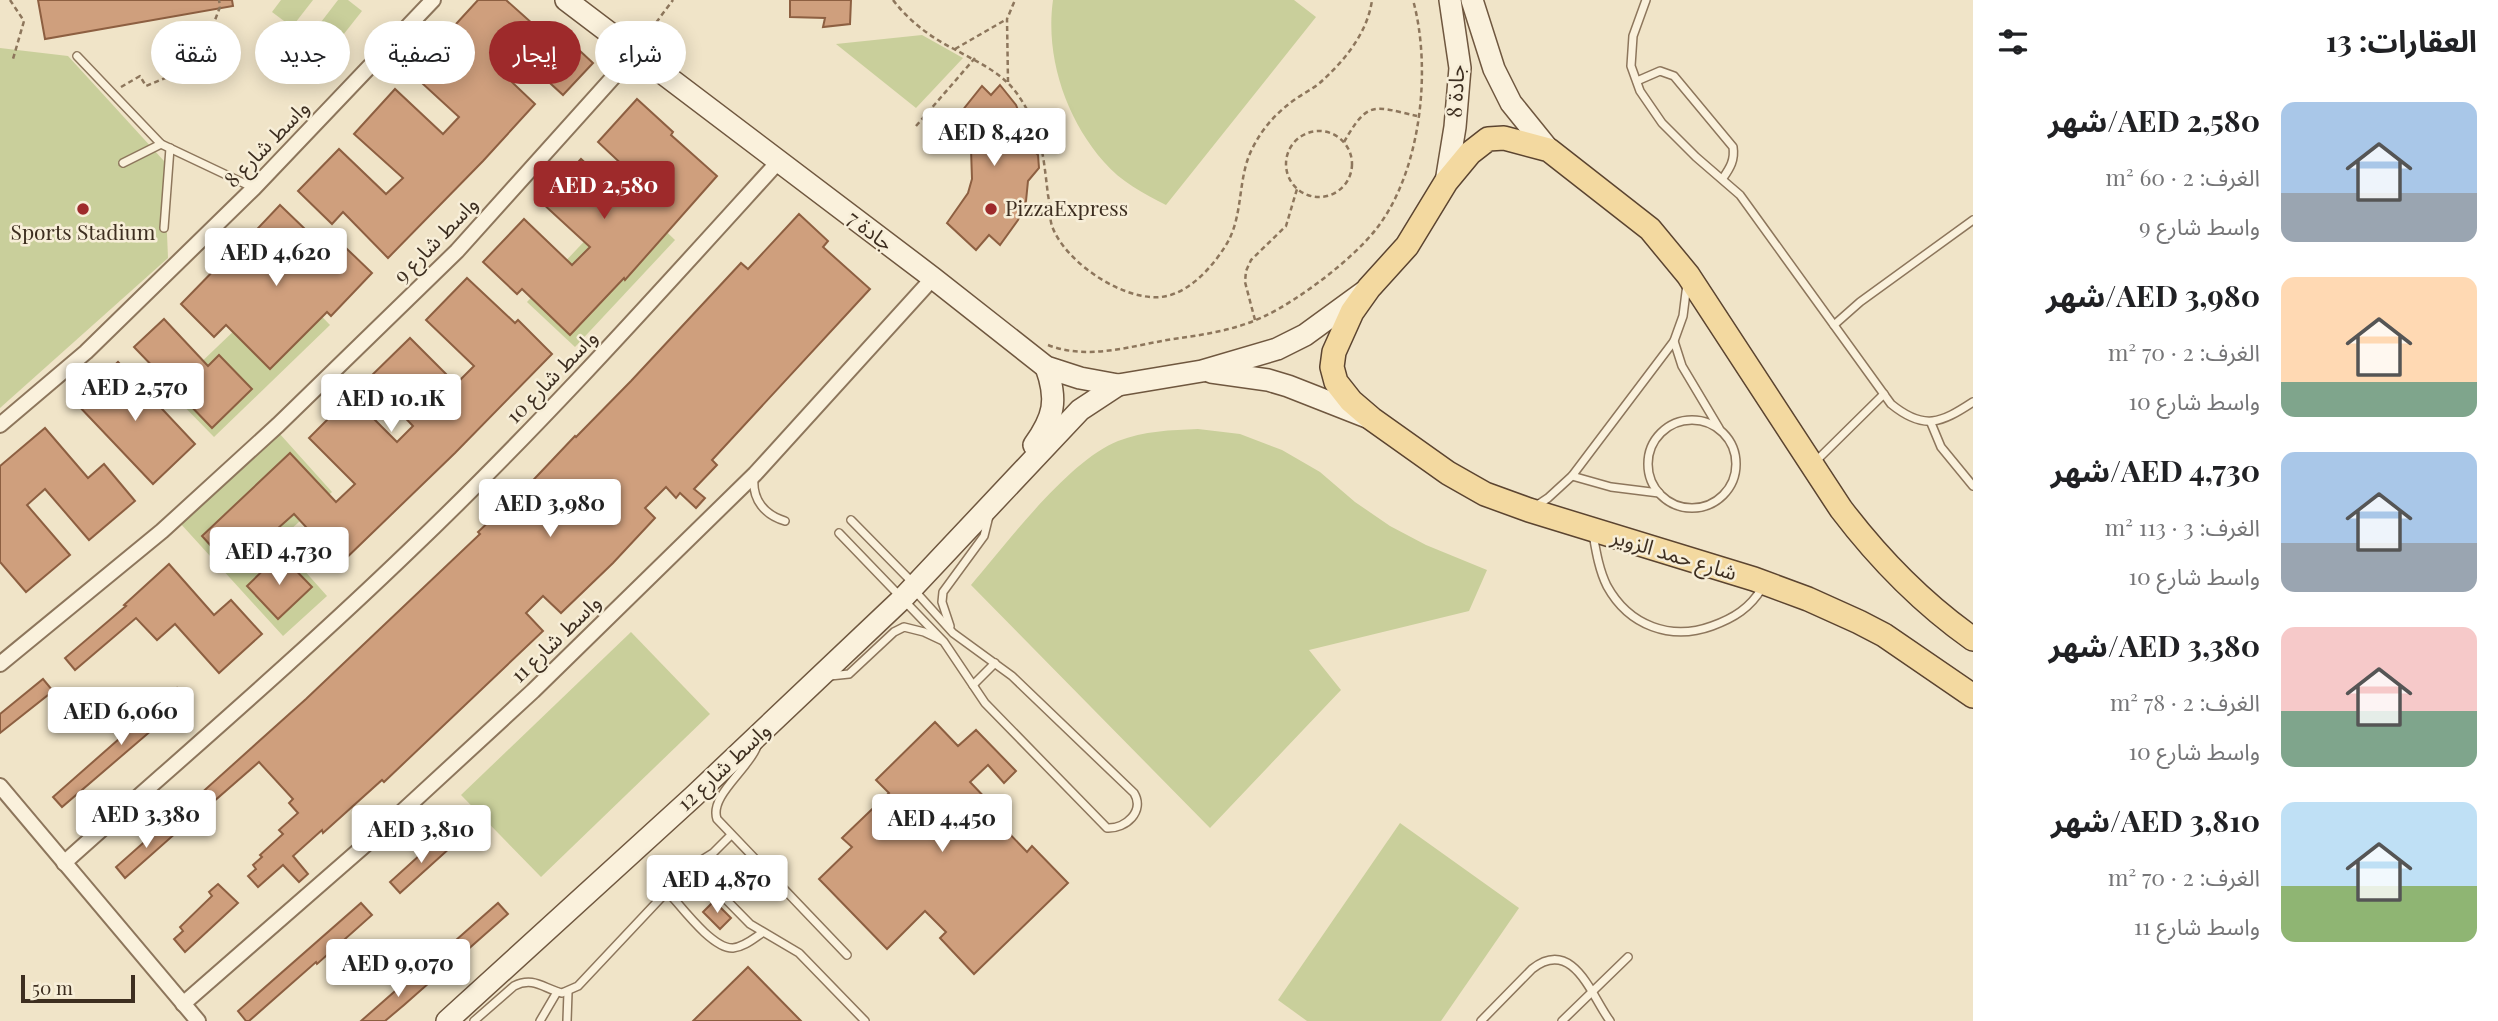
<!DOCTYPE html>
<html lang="ar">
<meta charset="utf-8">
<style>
:root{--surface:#fff;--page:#f6f6f6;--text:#202124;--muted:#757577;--accent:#9e2a2b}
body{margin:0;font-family:"Playfair Display","Noto Sans Arabic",serif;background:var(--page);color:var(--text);direction:rtl;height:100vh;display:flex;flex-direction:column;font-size:26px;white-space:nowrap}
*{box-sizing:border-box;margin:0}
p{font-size:23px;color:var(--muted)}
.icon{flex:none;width:38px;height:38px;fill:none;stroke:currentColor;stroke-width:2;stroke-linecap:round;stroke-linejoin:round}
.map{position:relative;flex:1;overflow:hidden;direction:ltr}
.details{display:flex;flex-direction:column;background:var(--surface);width:525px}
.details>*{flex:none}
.guide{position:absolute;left:21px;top:21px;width:665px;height:63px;direction:rtl;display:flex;gap:14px}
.scale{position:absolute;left:21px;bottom:18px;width:114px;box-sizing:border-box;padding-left:7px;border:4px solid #3d2e20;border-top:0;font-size:19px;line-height:24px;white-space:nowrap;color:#3d2e20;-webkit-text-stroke:5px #f7eed8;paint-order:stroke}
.price{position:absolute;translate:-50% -60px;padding:0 16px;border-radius:7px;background:#fff;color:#222;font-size:23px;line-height:46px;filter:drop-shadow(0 2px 4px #0008)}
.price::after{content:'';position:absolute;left:50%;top:42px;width:21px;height:16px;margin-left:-10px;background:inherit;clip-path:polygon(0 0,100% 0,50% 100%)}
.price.current{background:var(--accent);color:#fff}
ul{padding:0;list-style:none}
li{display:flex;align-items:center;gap:21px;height:175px;padding:0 21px}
li span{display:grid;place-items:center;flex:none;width:196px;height:140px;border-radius:14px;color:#555}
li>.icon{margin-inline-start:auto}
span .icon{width:84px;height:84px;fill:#fffc;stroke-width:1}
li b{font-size:30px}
h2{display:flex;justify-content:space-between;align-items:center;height:84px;padding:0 21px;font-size:30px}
.tag{padding:0 24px;border-radius:32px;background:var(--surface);box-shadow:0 4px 18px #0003;font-size:24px;line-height:63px}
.tag.current{background:var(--accent);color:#fff}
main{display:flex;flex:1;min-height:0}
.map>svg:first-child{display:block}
.green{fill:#c9cf9b}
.building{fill:#cf9f7d;stroke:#8d5f41;stroke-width:2}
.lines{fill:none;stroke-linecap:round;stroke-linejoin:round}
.service-casing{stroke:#8d765c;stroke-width:10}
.minor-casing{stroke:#8d765c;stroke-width:18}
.secondary-casing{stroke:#6f573f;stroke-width:24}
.primary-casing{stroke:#5b4430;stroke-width:26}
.path{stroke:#8d765c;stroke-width:2.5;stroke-dasharray:5 3.5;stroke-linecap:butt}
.service{stroke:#faf1dc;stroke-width:7}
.minor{stroke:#faf1dc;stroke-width:14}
.secondary{stroke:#faf1dc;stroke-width:21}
.primary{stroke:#f3d9a0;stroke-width:23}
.poi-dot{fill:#9e2a2b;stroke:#f7eed8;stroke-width:2.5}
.labels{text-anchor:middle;stroke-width:5;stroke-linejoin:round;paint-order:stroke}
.street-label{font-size:21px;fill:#3d2e20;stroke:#f7eed8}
.poi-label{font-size:21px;fill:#3d2e20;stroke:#f7eed8;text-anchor:start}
</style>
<main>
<section class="details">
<h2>العقارات: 13<svg class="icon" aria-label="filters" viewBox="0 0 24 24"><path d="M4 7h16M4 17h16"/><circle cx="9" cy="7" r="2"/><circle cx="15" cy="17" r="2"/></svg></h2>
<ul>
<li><span style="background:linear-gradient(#a9c7e8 65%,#9aa5b1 0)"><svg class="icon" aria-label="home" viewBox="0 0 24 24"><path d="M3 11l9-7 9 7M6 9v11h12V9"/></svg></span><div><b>AED 2,580/شهر</b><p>الغرف: 2 · 60 m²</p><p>واسط شارع 9</p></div></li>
<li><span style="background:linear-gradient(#ffd9b3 75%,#7fa58c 0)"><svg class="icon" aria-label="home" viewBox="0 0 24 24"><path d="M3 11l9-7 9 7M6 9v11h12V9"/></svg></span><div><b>AED 3,980/شهر</b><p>الغرف: 2 · 70 m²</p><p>واسط شارع 10</p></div></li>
<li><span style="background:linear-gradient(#a9c7e8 65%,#9aa5b1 0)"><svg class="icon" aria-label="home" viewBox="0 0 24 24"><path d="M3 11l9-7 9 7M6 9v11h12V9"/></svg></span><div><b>AED 4,730/شهر</b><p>الغرف: 3 · 113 m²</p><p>واسط شارع 10</p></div></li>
<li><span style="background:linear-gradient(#f6c9c9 60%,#7fa58c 0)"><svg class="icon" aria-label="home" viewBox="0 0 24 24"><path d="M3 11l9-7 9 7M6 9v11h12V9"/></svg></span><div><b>AED 3,380/شهر</b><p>الغرف: 2 · 78 m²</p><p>واسط شارع 10</p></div></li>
<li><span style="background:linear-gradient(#bfe0f5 60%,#8fb573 0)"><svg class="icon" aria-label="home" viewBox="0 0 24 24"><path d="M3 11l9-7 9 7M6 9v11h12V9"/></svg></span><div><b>AED 3,810/شهر</b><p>الغرف: 2 · 70 m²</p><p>واسط شارع 11</p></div></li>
</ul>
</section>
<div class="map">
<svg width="1973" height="1021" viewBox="0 0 1973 1021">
<rect width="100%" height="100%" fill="#f0e4c8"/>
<g class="green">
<path d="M281,0H313L292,27L272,12Z"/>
<path d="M338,0H348L362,11L328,54L308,39Z"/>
<path d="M1053,0H1294L1316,17L1166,205C1144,194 1120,181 1104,162C1066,119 1045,57 1053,0Z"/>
<path d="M922,35L963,58L916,108L836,44Z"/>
<path d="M0,48L68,56L164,161L168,258L0,408Z"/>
<path d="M628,195L675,240L575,347L527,302Z"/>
<path d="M287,280L330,325L214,437L170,392Z"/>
<path d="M1198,429L1240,434L1282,450L1320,472L1355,502L1390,526L1426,545L1487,570L1469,611L1309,650L1341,690L1210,828L971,585C1007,543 1068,461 1118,441C1144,431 1171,430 1198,429Z"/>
<path d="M279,433L332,492L278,541L327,596L283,636L180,523Z"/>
<path d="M631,632L710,714L541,877L461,795Z"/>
<path d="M1400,823L1519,908L1441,1021H1307L1278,1000Z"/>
</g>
<g class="building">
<path d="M38,0H232L233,6L45,39Z"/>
<path d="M478,0H506L543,33L551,24L593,63L563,95L514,50L497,68L535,104L483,161L388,258L343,212L332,224L298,191L339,149L386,194L403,178L354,134L395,89L443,134L459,117L411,73Z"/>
<path d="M790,0H851L850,24L823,27L825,18L790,17Z"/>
<path d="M1000,85L1016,105L1024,125L1029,145L1038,155L1039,168L1028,181L1026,201L1018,220L1000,245L989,235L976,250L947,223L968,193L972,179L971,149L965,133L954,121L982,86L991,95Z"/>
<path d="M637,99L673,132L671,135L717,176L625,280L624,278L570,335L522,289L517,294L483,262L524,219L572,265L590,247L541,202L581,159L630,205L646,187L598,142Z"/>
<path d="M280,205L335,258L346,248L372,273L331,316L327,312L270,369L226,325L214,337L181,304L223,261L225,263Z"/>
<path d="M799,214L828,241L823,247L870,289L712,460L717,465L694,489L705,498L696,508L680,493L676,498L666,487L645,508L655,518L613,563L561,613L543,596L526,613L543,631L384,782L382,780L323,833L322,830L293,856L308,874L299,882L283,865L258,887L248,876L256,869L253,865L262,857L260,855L283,834L279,830L298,813L289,803L293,799L259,762L197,816L188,805L306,699L480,534L478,532L519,493L520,494L575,436L576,437L631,381L741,263L748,269Z"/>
<path d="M467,278L515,323L518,320L552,354L455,453L338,566L305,531L307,528L294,514L232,569L202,536L290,453L336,502L355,484L309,438L351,396L397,442L413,426L368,379L410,338L456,384L474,366L426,320Z"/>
<path d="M164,319L208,366L219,355L252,389L212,428L134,347Z"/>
<path d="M118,362L195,444L153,484L75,402Z"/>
<path d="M45,428L88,478L104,464L135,501L89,540L45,489L27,505L70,555L26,592L0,562V466Z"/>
<path d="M280,554L312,587L278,619L247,586Z"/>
<path d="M169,564L214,615L231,600L262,634L219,673L175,624L157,640L136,618L75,670L65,658L126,606L124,605Z"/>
<path d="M43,679L53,691L0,733V714Z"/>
<path d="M177,688L187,700L62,807L53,797Z"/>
<path d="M935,722L958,746L976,730L1016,771L1004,783L988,765L970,782L1010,824L1005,829L1027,852L1032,846L1068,883L974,974L940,938L946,932L925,911L887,949L819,879L852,847L842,838L889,793L876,780Z"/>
<path d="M168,821L177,832L125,878L116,867Z"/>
<path d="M441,836L451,847L400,893L390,882Z"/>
<path d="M218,884L238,903L185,952L174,939L183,931L180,927L212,896L209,892Z"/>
<path d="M714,901L731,918L720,929L703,912Z"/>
<path d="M361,903L372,915L317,964L316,962L249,1021H246L238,1011Z"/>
<path d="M498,903L508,914L457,959L447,948Z"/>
<path d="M748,967L801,1021H693Z"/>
<path d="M418,971L429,983L404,1005L385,1021H361Z"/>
</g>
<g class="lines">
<g class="service-casing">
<g id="service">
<path d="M1646,0L1633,36L1631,66L1640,91L1662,123L1696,157L1740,195L1891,404C1924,431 1941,423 1973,402"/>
<path d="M77,56L161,144L254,188"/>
<path d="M1637,81L1660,71L1674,76L1733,147C1735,160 1730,168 1723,178"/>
<path d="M123,163L161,144"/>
<path d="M164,228L170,148"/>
<path d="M1834,325L1860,302L1973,220"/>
<path d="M1674,341L1682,366L1719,428"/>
<circle cx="1692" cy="464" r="44"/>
<path d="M1931,423L1941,447L1973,486"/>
<path d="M1815,462L1884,394"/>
<path d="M1572,476L1611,487L1659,493"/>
<path d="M754,478C752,500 765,515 785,521"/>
<path d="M1536,506L1548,498L1572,476L1674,341L1683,316L1687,284"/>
<path d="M851,520L914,584"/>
<path d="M839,533L944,642L985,703L1107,828C1126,829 1145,811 1134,793L1012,676L953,633L915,591"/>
<path d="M1593,534C1596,551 1599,570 1607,586C1629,626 1671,641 1712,626C1734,618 1750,608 1762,588"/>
<path d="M950,626L942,602L943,592L984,536L989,516"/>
<path d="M830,676L849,674L894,632L904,627L924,632L941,640"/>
<path d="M973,685L995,663"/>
<path d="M757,746C749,769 709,796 717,819L847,955"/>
<path d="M692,865L750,924L799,953L865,1021"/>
<path d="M667,891C681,906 712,949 733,948C744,947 753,939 762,933"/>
<path d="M474,1021L514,986C534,976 544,989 562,993L578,986L689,868L713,853L731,835"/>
<path d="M540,1021L557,992"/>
<path d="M567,1021L568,992"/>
<path d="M1481,1021L1532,969C1573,937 1591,995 1610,1021"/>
<path d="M1562,1021L1628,957"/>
</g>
</g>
<g class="minor-casing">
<g id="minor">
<path d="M0,425L86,352L254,188L433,0"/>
<path d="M0,664L162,531L278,425L457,251L635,53"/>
<path d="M0,786L198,1021"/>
<path d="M64,863C180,759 298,658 410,550C539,427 658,294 778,162"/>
<path d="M183,1004L380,832L533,691L755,474L933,278"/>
</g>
</g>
<g class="secondary-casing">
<g id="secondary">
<path d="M566,0L933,278L1046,367L1080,378L1118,385L1202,371L1277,349L1305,335L1364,292"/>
<path d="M1472,0L1494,69L1511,103L1549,150"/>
<path d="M1446,182L1455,127L1460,68L1450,0"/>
<path d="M1211,372L1268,380L1288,386L1367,417"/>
<path d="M1034,445C1054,417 1058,400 1046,367"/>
<path d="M447,1021L694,796L903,598L1080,410L1118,385"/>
</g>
</g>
<g class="primary-casing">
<path id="primary" d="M1973,639C1922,603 1879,559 1841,509L1688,275L1650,229L1549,150L1504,138L1488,139L1470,153L1446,182L1407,246L1369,288L1352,312L1334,352L1332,367L1336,382L1351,401L1372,419L1448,473L1485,494L1529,510L1754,579L1808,599L1859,622L1884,635L1973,696"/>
</g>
<g class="path">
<path d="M10,0L24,21L13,59"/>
<path d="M893,0C909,21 930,37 954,49C977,62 1002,72 1018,95C1042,130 1043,154 1048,195C1050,204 1049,217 1052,226C1065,263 1128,305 1167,296C1192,290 1213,266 1226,245C1244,216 1237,179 1252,149C1263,127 1277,112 1297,98C1306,92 1316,87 1323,80C1346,59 1368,31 1372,0"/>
<path d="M646,36L673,0"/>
<path d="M955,49L1007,19"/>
<path d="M1008,82L1007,19L1015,0"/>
<path d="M121,87L140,76L146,86L180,72L202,54L220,7L219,0"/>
<path d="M916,126L975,58"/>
<circle cx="1319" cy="164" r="33"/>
<path d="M1344,142C1368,100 1373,106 1417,116"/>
<path d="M1255,320L1245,282L1246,271L1251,260L1286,226L1297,189"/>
<path d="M1048,345C1086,360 1128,347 1167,340C1201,335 1234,331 1265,316C1300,299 1352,260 1377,228C1421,171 1432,69 1413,0"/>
</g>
<use href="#service" class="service"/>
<use href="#minor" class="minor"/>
<use href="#secondary" class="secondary"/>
<use href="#primary" class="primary"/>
</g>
<g class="poi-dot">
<circle cx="83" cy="209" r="7"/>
<circle cx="991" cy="209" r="7"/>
</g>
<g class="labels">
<g class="street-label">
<text transform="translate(1456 91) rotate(-87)" y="7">جادة 8</text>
<text transform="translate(267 144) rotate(-46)" y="7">واسط شارع 8</text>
<text transform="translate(870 231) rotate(37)" y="7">جادة 7</text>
<text transform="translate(436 240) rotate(-46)" y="7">واسط شارع 9</text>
<text transform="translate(552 377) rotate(-46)" y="7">واسط شارع 10</text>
<text transform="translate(1674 555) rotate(17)" y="7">شارع حمد الزوير</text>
<text transform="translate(556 639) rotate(-44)" y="7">واسط شارع 11</text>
<text transform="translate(724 767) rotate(-43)" y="7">واسط شارع 12</text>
</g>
<g class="poi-label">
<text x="1005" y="216">PizzaExpress</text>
<text x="83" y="240" text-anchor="middle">Sports Stadium</text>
</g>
</g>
</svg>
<div class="scale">50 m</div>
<b class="price" style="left:994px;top:168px">AED 8,420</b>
<b class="price current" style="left:604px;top:221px">AED 2,580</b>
<b class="price" style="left:276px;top:288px">AED 4,620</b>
<b class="price" style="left:135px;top:423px">AED 2,570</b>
<b class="price" style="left:391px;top:434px">AED 10.1K</b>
<b class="price" style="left:550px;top:539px">AED 3,980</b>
<b class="price" style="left:279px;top:587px">AED 4,730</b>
<b class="price" style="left:121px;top:747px">AED 6,060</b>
<b class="price" style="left:146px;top:850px">AED 3,380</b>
<b class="price" style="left:942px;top:854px">AED 4,450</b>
<b class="price" style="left:421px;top:865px">AED 3,810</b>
<b class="price" style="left:717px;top:915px">AED 4,870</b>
<b class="price" style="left:398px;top:999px">AED 9,070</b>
<div class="guide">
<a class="tag">شراء</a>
<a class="tag current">إيجار</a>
<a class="tag">تصفية</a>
<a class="tag">جديد</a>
<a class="tag">شقة</a>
</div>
</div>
</main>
